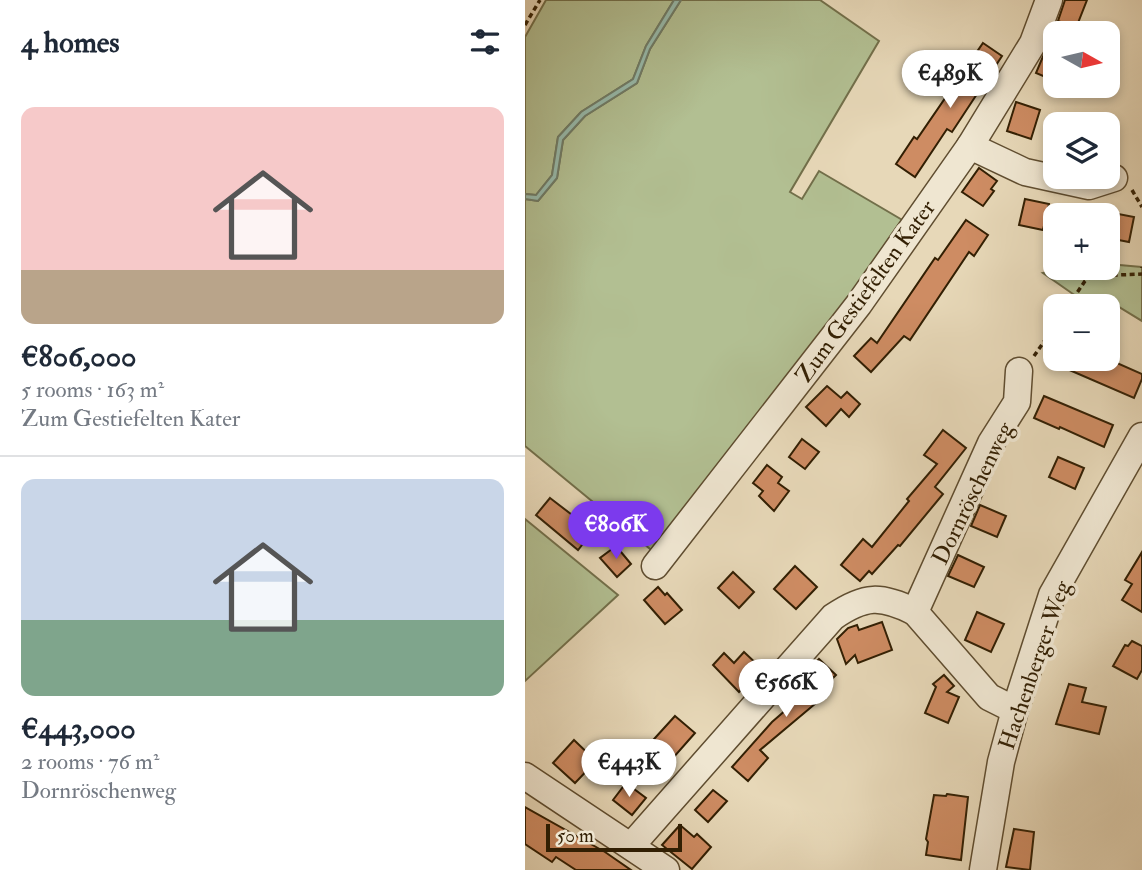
<!DOCTYPE html>
<meta charset="utf-8">
<style>
:root{--surface:#fff;--page:#f2f2f3;--text:#1f2937;--muted:#747a83;--line:#e0e1e3;--accent:#7c3aed}
body{margin:0;font-family:"IM FELL Double Pica",serif;background:var(--page);color:var(--text);height:100vh;display:flex;flex-direction:column;font-size:26px;white-space:nowrap}
*{box-sizing:border-box;margin:0}
p{font-size:23px;color:var(--muted)}
.icon{flex:none;width:38px;height:38px;fill:none;stroke:currentColor;stroke-width:2;stroke-linecap:round;stroke-linejoin:round}
.map{position:relative;flex:1;overflow:hidden}
.sheet{display:flex;flex-direction:column;background:var(--surface);width:525px}
.sheet>*{flex:none}
.needle{width:46px;rotate:98deg}
.tools{position:absolute;left:518px;top:21px;display:grid;gap:14px}
.tools a{display:grid;place-items:center;width:77px;height:77px;border-radius:14px;background:var(--surface);box-shadow:0 4px 10px #0003;font-size:35px}
.scale{position:absolute;left:21px;bottom:18px;width:136px;box-sizing:border-box;padding-left:7px;border:4px solid #321f03;border-top:0;font-size:19px;line-height:24px;white-space:nowrap;color:#321f03;-webkit-text-stroke:5px #efe6d1;paint-order:stroke}
.price{position:absolute;translate:-50% -60px;padding:0 16px;border-radius:24px;background:#fff;color:#222;font-size:23px;line-height:46px;filter:drop-shadow(0 2px 4px #0008)}
.price::after{content:'';position:absolute;left:50%;top:42px;width:21px;height:16px;margin-left:-10px;background:inherit;clip-path:polygon(0 0,100% 0,50% 100%)}
.price.on{background:var(--accent);color:#fff}
ul{padding:0;list-style:none}
li{display:grid;align-content:center;gap:14px;height:371px;padding:0 21px}
li+li{border-top:2px solid var(--line)}
li span{display:grid;place-items:center;height:217px;border-radius:14px;color:#555}
li>.icon{margin-inline-start:auto}
span .icon{width:126px;height:126px;fill:#fffc;stroke-width:1}
li b{font-size:30px}
h2{display:flex;justify-content:space-between;align-items:center;height:84px;padding:0 21px;font-size:30px}
main{display:flex;flex:1;min-height:0}
.map>svg:first-child{display:block}
.green{fill:#b2bf92;stroke:#726f4a;stroke-width:2}
.water{fill:#97baab;stroke:#6f7c68;stroke-width:2}
.building{fill:#ce8c63;stroke:#321f03;stroke-width:2}
.lines{fill:none;stroke-linecap:round;stroke-linejoin:round}
.minor-casing{stroke:#5f4d30;stroke-width:29}
.path{stroke:#321f03;stroke-width:3.5;stroke-dasharray:5 3.5;stroke-linecap:butt}
.minor{stroke:#efe6d1;stroke-width:26}
.labels{text-anchor:middle;stroke-width:7;stroke-linejoin:round;paint-order:stroke}
.street-label{font-size:23px;fill:#321f03;stroke:#efe6d1}
</style>
<main>
<section class="sheet">
<h2>4 homes<svg class="icon" aria-label="filters" viewBox="0 0 24 24"><path d="M4 7h16M4 17h16"/><circle cx="9" cy="7" r="2"/><circle cx="15" cy="17" r="2"/></svg></h2>
<ul>
<li><span style="background:linear-gradient(#f6c9c9 75%,#b9a48a 0)"><svg class="icon" aria-label="home" viewBox="0 0 24 24"><path d="M3 11l9-7 9 7M6 9v11h12V9"/></svg></span><div><b>€806,000</b><p>5 rooms · 163 m²</p><p>Zum Gestiefelten Kater</p></div></li>
<li><span style="background:linear-gradient(#c9d6e8 65%,#7fa58c 0)"><svg class="icon" aria-label="home" viewBox="0 0 24 24"><path d="M3 11l9-7 9 7M6 9v11h12V9"/></svg></span><div><b>€443,000</b><p>2 rooms · 76 m²</p><p>Dornröschenweg</p></div></li>
</ul>
</section>
<div class="map">
<svg width="617" height="870" viewBox="0 0 617 870">
<rect width="100%" height="100%" fill="#e7d8b8"/>
<filter id="stains"><feTurbulence type="fractalNoise" baseFrequency=".00286" numOctaves="4"/><feColorMatrix values="0 0 0 0 .2 0 0 0 0 .09 0 0 0 0 .02 0 0 0 .5 -.17"/></filter>
<radialGradient id="worn" r=".72"><stop offset=".6" stop-color="#630" stop-opacity="0"/><stop offset="1" stop-color="#630" stop-opacity=".3"/></radialGradient>
<g class="green">
<path d="M21,0H149L121,46L108,79L56,112L33,137L27,175L11,195L0,194V37Z"/>
<path d="M156,0H295L354,41L265,192L277,199L294,171L379,221L321,306L130,553L0,446V199L13,201L32,178L38,140L60,116L112,83L125,49Z"/>
<path d="M583,264L617,267V321L589,304L547,296L548,294L518,273L542,268H583Z"/>
<path d="M0,519L93,595L0,681Z"/>
</g>
<path class="water" d="M149,0H156L125,49L112,83L60,116L38,140L32,178L13,201L0,199V194L11,195L27,175L33,137L56,112L108,79L121,46Z"/>
<g class="building">
<path d="M540,0H562L551,28L533,21Z"/>
<path d="M530,28V81L511,73Z"/>
<path d="M458,43L477,56L427,132L422,129L390,177L371,164L389,137L392,139Z"/>
<path d="M491,102L515,110L506,139L482,131Z"/>
<path d="M454,168L472,181L466,189L469,191L458,206L437,192Z"/>
<path d="M500,199L524,204L518,230L494,225Z"/>
<path d="M583,212L609,217L604,242L583,238Z"/>
<path d="M441,220L463,235L449,256L444,252L385,340L379,336L346,372L329,356L346,338L352,343L410,258L413,260Z"/>
<path d="M519,359H583L617,374V379L609,398Z"/>
<path d="M302,386L316,398L322,392L335,404L324,417L316,409L301,426L281,407Z"/>
<path d="M519,396L588,425L579,447L535,427L534,429L509,418Z"/>
<path d="M418,430L441,448L410,487L418,494L375,546L373,545L347,574L344,571L335,581L316,565L338,539L347,547L384,501L382,499L412,464L399,455Z"/>
<path d="M277,439L294,452L280,469L264,457Z"/>
<path d="M533,457L559,468L550,489L524,477Z"/>
<path d="M242,465L257,477L253,483L264,491L249,511L234,496L238,491L228,483Z"/>
<path d="M25,498L68,531L53,550L11,515Z"/>
<path d="M455,505L481,516L472,537L446,526Z"/>
<path d="M91,546L106,564L92,577L75,558Z"/>
<path d="M617,552V612L597,600L607,584L600,580Z"/>
<path d="M433,555L459,567L449,587L423,576Z"/>
<path d="M270,566L292,587L271,609L249,589Z"/>
<path d="M208,572L229,592L214,608L193,588Z"/>
<path d="M133,587L140,595L142,593L157,610L140,624L119,600Z"/>
<path d="M452,612L479,624L466,652L440,640Z"/>
<path d="M357,622L367,650L333,663L330,655L321,664L312,639L323,628L332,625L334,630Z"/>
<path d="M607,641L617,646V670L612,679L588,666L600,645L603,646Z"/>
<path d="M219,652L236,668L214,692L188,665L199,653L209,663Z"/>
<path d="M294,659L311,675L298,688L303,693L235,750L243,758L223,781L207,767L247,722L284,690L274,681Z"/>
<path d="M419,675L429,686L422,692L434,697L423,723L400,713L411,687L408,684Z"/>
<path d="M544,684L561,688L557,702L581,707L574,734L531,724Z"/>
<path d="M150,716L170,733L140,767L120,749Z"/>
<path d="M49,740L71,761L50,783L28,763Z"/>
<path d="M101,783L121,798L107,815L88,800Z"/>
<path d="M188,790L202,801L183,822L170,810Z"/>
<path d="M422,794L443,797L436,860L401,855L403,842L401,839L409,795L421,796Z"/>
<path d="M0,807L80,852L106,870H51L31,857L27,862L0,844Z"/>
<path d="M155,825L169,837L172,834L186,847L167,869L137,845Z"/>
<path d="M489,829L509,832L505,870L481,867Z"/>
</g>
<g class="lines">
<g class="minor-casing">
<g id="minor">
<path d="M445,146L500,172L564,186L589,178"/>
<path d="M130,566L334,304L445,146L508,43L524,0"/>
<path d="M490,710L464,697L390,612L466,443L492,402L494,371"/>
<path d="M0,776L141,870"/>
<path d="M106,846L308,617C340,595 356,595 390,612"/>
<path d="M458,870L476,762L490,710L527,595L617,436"/>
</g>
</g>
<g class="path">
<path d="M0,25L15,0"/>
<path d="M607,190L617,207"/>
<path d="M617,267V268"/>
<path d="M543,306L560,281L567,276L617,274"/>
<path d="M509,356L530,326"/>
</g>
<use href="#minor" class="minor"/>
</g>
<g class="labels">
<g class="street-label">
<text transform="translate(340 291) rotate(-54)" y="8">Zum Gestiefelten Kater</text>
<text transform="translate(447 493) rotate(-64)" y="8">Dornröschenweg</text>
<text transform="translate(509 665) rotate(-71)" y="8">Hachenberger Weg</text>
</g>
</g>
<rect width="100%" height="100%" filter="url(#stains)"/>
<rect width="100%" height="100%" fill="url(#worn)"/>
</svg>
<div class="tools">
<a><svg class="needle" viewBox="-14 -14 28 28"><path d="M0-13l5 13h-10z" fill="#e53935"/><path d="M0 13l5-13h-10z" fill="#747a83"/></svg></a>
<a><svg class="icon" aria-label="layers" viewBox="0 0 24 24"><path d="M12 4l9 5-9 5-9-5zM3 14l9 5 9-5"/></svg></a>
<a>+</a>
<a>−</a>
</div>
<div class="scale">50 m</div>
<b class="price" style="left:425px;top:110px">€489K</b>
<b class="price on" style="left:91px;top:561px">€806K</b>
<b class="price" style="left:261px;top:719px">€566K</b>
<b class="price" style="left:104px;top:799px">€443K</b>
</div>
</main>
